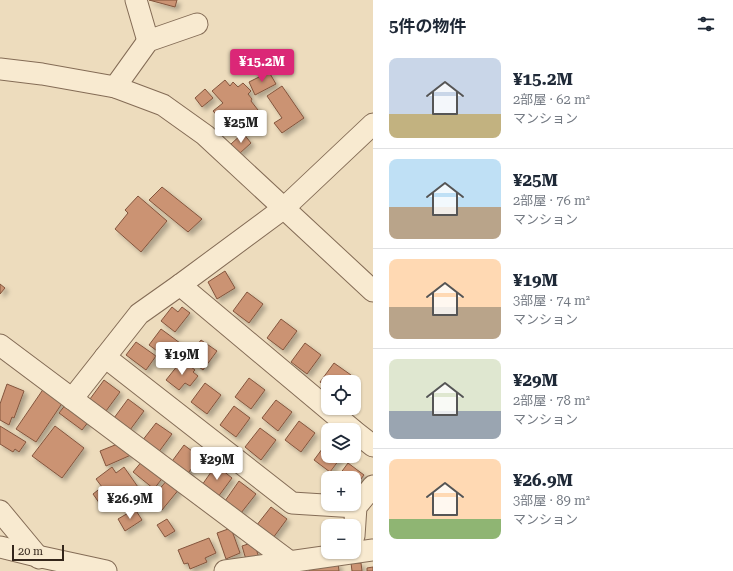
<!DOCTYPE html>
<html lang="ja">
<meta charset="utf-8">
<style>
:root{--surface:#fff;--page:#f2f2f3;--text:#1f2937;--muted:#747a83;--line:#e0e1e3;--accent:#db2777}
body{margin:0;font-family:"Roboto Serif","Noto Sans JP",serif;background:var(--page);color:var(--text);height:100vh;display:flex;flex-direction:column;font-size:15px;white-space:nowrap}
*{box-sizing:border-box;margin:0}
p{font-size:13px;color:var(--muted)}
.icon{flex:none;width:22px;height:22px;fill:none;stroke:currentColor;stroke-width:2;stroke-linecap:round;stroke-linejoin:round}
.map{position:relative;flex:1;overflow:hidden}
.panel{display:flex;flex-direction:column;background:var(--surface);width:360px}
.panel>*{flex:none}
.buttons{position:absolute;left:321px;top:375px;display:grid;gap:8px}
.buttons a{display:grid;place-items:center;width:40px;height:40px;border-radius:8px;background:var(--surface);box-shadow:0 1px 3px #0004;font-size:20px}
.scale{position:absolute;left:12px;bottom:10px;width:52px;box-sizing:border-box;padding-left:4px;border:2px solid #34261b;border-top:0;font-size:11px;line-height:14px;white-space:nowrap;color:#34261b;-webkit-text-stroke:3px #f5e7cc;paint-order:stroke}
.price{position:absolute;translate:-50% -34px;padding:0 9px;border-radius:4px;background:#fff;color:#222;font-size:13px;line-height:26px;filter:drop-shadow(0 1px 2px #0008)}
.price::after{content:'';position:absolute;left:50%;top:24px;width:12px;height:9px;margin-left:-6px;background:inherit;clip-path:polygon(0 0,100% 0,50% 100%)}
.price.selected{background:var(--accent);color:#fff}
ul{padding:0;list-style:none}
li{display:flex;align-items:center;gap:12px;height:100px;padding:0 16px}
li+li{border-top:1px solid var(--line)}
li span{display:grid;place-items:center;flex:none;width:112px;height:80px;border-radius:8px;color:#555}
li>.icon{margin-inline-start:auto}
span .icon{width:48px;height:48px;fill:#fffc;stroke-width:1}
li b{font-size:17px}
h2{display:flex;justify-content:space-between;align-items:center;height:48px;padding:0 16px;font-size:17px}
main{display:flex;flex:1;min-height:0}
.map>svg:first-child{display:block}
.building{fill:#cb9373;stroke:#83553d;filter:url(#shadow)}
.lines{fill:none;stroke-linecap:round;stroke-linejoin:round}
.minor-casing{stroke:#846c56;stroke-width:23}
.minor{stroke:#f8ead0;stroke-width:21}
</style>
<main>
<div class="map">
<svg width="373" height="571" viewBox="0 0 373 571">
<defs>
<filter id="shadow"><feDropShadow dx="3.5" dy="3.5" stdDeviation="2" flood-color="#0004"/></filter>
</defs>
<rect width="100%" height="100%" fill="#eddcbd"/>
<g class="building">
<path d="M149,0H177L175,7Z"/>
<path d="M269,72L276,84L255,95L249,82Z"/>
<path d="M225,80L230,86L233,82L238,87L243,83L251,91L248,94L252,99L251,101L258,110L250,117L247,113L229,129L213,111L223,103L212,91Z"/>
<path d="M282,86L304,118L282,133L274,123L282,118L267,96Z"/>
<path d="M205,89L213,98L202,107L195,98Z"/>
<path d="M243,133L251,143L239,154L231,144Z"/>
<path d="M162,187L202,219L188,232L149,200Z"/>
<path d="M138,196L167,221L141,252L115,229L128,213L125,210Z"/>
<path d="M225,271L235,288L217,299L208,282Z"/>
<path d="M0,284L5,288L0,294Z"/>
<path d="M247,292L263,304L249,323L233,311Z"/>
<path d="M172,307L178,312L182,307L190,313L175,332L161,321Z"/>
<path d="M281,319L297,331L283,350L267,338Z"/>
<path d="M161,329L180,343L174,351L170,348L164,356L149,345Z"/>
<path d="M201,340L217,351L203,370L187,358Z"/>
<path d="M136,342L156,356L146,370L126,355Z"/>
<path d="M305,343L321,355L307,374L291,362Z"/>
<path d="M182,360L195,370L193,372L198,376L190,386L185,383L179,390L166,380Z"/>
<path d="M334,363L351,375L345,382H328V388L320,382Z"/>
<path d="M249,378L265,390L251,409L235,397Z"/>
<path d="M104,380L120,392L106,411L90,399Z"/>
<path d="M205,383L221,395L207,414L191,402Z"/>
<path d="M7,384L24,391L14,418L12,417L9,425L0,420V404Z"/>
<path d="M44,388L63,402L36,442L16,429Z"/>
<path d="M128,399L144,411L130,430L114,418Z"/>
<path d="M276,400L292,412L278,431L262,418Z"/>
<path d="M66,404L89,421L82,430L59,413Z"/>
<path d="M234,406L250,418L236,437L220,425Z"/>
<path d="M299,421L315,433L301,452L285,440Z"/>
<path d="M156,423L172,434L158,453L142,441Z"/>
<path d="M0,426L26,442L19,452L15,449L13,452L0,444Z"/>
<path d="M55,426L84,448L62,478L32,456Z"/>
<path d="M260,428L276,440L261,460L245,447Z"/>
<path d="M328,441V456H342L330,472L314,460Z"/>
<path d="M120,443L131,455L106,466L100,451Z"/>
<path d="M184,445L200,457L186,476L170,464Z"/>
<path d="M143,460L164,476L154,489L133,472Z"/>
<path d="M348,463L364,475L354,488V478H337Z"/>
<path d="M216,465L232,478L218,497L202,485Z"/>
<path d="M112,467L116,473L124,467L138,487L123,498L121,494L102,507L93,494L102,487L96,479Z"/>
<path d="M168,479L180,488L162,510L150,500Z"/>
<path d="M239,481L256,494L241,513L225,501Z"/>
<path d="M271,507L287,519L273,538L256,526Z"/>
<path d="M135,509L142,520L125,531L118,519Z"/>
<path d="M167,519L175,531L165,537L157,525Z"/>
<path d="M231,528L240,553L226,559L217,533Z"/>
<path d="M209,538L216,553L205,558L207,562L190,569L188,563L184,564L178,550Z"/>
<path d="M254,542L259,558L247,563L242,546Z"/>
<path d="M338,563L339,571H309V568Z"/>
<path d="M351,563H361L362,571H352Z"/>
<path d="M373,567V571H367V568Z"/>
</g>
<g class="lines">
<g class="minor-casing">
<g id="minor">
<path d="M136,0L148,41"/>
<path d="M0,69L42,74L115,87L163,105L205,135L373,291"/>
<path d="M115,87L148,41L197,24"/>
<path d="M180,285L353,430"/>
<path d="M0,345L290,562"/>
<path d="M105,357L292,503L356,507"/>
<path d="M72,399L139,314L180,285L284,208L373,124"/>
<path d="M354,431L373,446"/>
<path d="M0,511L39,558"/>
<path d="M354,536L356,507L373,486"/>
<path d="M0,547L37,556L106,571"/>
<path d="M225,571L373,550"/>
</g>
</g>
<use href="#minor" class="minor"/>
</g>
</svg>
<div class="buttons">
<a><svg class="icon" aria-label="locate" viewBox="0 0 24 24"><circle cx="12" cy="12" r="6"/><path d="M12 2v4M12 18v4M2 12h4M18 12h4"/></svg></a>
<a><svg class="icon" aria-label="layers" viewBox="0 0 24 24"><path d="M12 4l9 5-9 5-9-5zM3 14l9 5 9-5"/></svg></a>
<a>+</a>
<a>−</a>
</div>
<div class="scale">20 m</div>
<b class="price selected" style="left:262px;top:83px">¥15.2M</b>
<b class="price" style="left:241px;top:144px">¥25M</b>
<b class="price" style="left:182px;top:376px">¥19M</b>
<b class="price" style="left:217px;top:481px">¥29M</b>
<b class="price" style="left:130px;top:520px">¥26.9M</b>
</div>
<section class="panel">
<h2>5件の物件<svg class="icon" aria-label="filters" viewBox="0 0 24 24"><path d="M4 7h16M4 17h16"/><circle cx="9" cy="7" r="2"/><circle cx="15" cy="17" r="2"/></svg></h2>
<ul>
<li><span style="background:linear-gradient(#c9d6e8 70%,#c2b280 0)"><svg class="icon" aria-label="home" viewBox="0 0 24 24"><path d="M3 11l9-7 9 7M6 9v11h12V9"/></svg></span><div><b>¥15.2M</b><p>2部屋 · 62 m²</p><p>マンション</p></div></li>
<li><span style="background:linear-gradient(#bfe0f5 60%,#b9a48a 0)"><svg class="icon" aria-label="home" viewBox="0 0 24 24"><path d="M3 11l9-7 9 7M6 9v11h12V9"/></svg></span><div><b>¥25M</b><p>2部屋 · 76 m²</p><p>マンション</p></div></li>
<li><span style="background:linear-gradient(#ffd9b3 60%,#b9a48a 0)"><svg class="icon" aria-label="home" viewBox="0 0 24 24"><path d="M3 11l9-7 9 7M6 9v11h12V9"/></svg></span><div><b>¥19M</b><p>3部屋 · 74 m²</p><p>マンション</p></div></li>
<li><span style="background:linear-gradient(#dfe7d0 65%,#9aa5b1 0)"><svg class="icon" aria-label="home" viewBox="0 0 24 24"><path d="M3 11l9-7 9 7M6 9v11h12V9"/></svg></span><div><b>¥29M</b><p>2部屋 · 78 m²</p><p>マンション</p></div></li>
<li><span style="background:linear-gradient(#ffd9b3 75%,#8fb573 0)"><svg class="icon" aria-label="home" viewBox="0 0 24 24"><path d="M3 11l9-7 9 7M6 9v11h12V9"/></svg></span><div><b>¥26.9M</b><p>3部屋 · 89 m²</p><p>マンション</p></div></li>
</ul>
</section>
</main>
